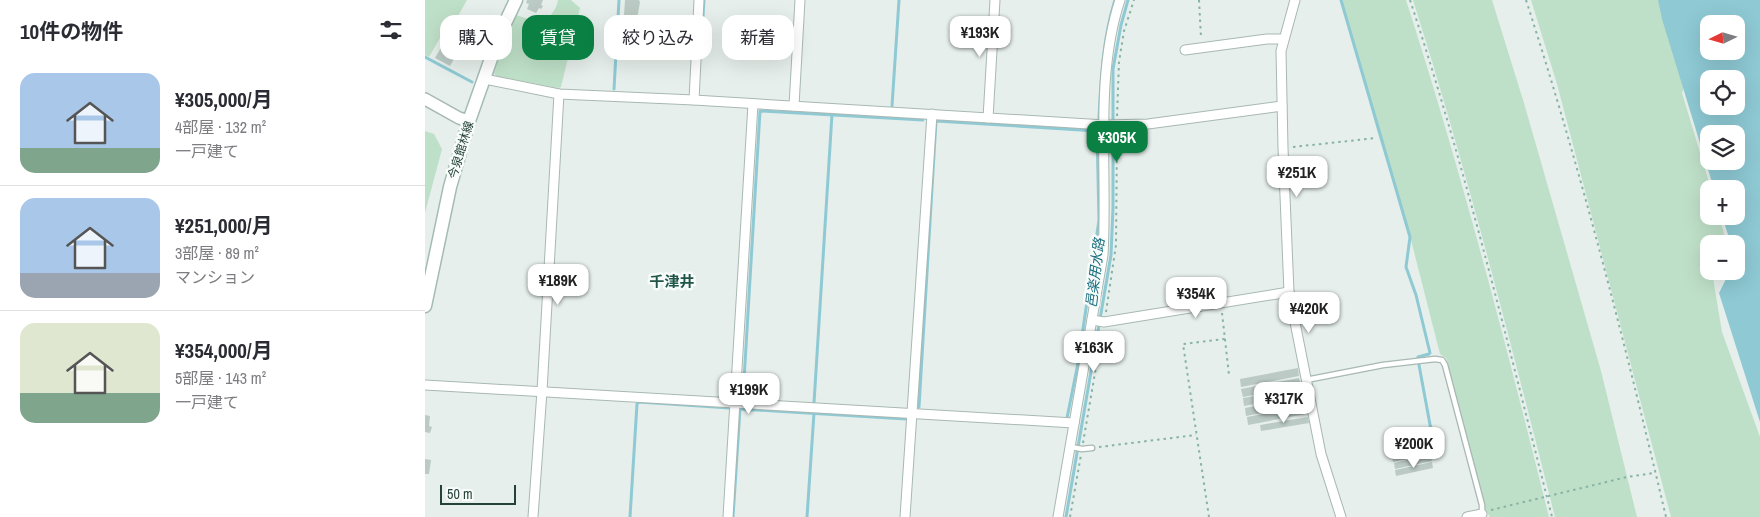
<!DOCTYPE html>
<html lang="ja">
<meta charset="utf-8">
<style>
:root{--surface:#fff;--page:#f7f7f7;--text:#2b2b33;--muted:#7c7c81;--line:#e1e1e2;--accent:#0b8043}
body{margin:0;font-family:"Archivo Narrow","Noto Sans JP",sans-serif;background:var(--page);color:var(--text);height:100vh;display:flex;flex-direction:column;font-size:19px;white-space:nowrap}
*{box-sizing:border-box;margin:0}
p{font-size:16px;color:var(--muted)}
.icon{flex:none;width:28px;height:28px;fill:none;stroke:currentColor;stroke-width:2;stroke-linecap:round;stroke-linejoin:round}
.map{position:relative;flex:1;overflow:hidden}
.side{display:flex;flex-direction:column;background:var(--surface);width:425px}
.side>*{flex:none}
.hud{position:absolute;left:15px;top:15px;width:475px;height:45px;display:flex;gap:10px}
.needle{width:32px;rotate:265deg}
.controls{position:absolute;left:1275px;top:15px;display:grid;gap:10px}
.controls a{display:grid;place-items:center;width:45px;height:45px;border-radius:10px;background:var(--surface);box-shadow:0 5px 20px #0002;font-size:25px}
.scale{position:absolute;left:15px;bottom:12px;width:76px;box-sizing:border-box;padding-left:5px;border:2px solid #24423a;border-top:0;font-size:14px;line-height:18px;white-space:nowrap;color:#24423a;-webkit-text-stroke:4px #f7fbf9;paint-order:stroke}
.price{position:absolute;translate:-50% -42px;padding:0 11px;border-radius:10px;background:#fff;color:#222;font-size:16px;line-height:32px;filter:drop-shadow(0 1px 2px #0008)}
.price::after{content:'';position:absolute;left:50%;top:30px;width:15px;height:11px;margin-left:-8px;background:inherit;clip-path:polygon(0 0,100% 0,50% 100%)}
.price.selected{background:var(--accent);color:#fff}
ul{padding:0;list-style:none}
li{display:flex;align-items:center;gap:15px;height:125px;padding:0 20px}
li+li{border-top:1px solid var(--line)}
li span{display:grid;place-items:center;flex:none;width:140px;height:100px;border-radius:15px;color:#555}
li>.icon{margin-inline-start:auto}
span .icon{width:60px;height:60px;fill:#fffc;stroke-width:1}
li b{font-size:21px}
h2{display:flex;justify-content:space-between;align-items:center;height:60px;padding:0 20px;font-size:21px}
.chip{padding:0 18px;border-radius:15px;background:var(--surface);box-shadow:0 5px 20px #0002;font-size:18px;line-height:45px}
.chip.selected{background:var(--accent);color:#fff}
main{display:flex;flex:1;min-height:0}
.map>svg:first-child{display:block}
.green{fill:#bfe0c8}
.water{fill:#8ec9d4;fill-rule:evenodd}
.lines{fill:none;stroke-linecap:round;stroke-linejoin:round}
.stream{stroke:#8ec9d4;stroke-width:3}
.building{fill:#bbcac4}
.service-casing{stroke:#a8b8b2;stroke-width:7}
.minor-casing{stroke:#a8b8b2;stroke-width:11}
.tertiary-casing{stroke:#a8b8b2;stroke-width:14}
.secondary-casing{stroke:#a4bbb3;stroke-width:15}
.path{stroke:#86b3a5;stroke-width:2;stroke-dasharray:2.5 4;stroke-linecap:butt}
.service{stroke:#fff;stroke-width:4.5}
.minor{stroke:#fff;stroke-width:9}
.tertiary{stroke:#fff;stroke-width:11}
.secondary{stroke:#fff;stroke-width:12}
.labels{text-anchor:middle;stroke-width:5;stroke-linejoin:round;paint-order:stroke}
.street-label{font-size:12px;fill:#24423a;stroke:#f7fbf9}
.water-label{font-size:14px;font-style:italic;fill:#1c6f80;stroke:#f7fbf9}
.quarter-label{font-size:15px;font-weight:bold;fill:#1f5548;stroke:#f7fbf9}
</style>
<main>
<section class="side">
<h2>10件の物件<svg class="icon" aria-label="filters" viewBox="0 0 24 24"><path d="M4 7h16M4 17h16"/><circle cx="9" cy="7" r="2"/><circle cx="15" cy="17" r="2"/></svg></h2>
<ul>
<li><span style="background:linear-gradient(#a9c7e8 75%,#7fa58c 0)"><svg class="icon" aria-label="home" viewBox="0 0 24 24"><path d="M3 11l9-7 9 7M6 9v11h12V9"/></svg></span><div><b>¥305,000/月</b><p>4部屋 · 132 m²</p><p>一戸建て</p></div></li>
<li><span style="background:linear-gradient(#a9c7e8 75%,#9aa5b1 0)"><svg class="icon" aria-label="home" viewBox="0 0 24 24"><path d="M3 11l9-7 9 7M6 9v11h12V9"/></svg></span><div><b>¥251,000/月</b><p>3部屋 · 89 m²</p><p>マンション</p></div></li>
<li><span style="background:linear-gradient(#dfe7d0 70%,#7fa58c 0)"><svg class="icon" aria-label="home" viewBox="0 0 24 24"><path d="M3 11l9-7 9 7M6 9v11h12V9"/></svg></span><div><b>¥354,000/月</b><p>5部屋 · 143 m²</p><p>一戸建て</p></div></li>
</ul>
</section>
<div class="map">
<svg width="1335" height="517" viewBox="0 0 1335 517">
<rect width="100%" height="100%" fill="#e6efeb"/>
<g class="green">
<path d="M0,0H42L23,34L15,38L4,57L0,55Z"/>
<path d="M133,0H146L155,8L136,87L133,88L71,76L69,73L79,41L91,15L116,23C125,17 131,11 133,0Z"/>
<path d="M917,0H981C1036,170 1081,344 1124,517H1065L1061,511L1021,358L1015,354L986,240L952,130Z"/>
<path d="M988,0H1067L1099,103L1176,371L1212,517H1130C1086,344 1042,170 988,0Z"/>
<path d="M1106,0H1243L1262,77L1257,93L1286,189H1284V216H1294L1302,244H1284V271H1297L1288,278L1297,332L1335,437V517H1246L1132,84Z"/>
<path d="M0,131L9,134L17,149L0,213Z"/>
</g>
<path class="water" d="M1233,0H1335V422L1294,293L1305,271H1311V244H1306L1297,216H1311V189H1289L1237,19ZM1284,24H1311V51H1284ZM1284,79H1311V106H1284ZM1284,134H1311V161H1284Z"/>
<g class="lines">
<g class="stream">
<path d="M916,0L985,237L981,267L991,295L1005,353L1004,354L993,357"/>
<path d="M277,32L279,0"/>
<path d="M0,57L47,82"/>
<path d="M189,89L194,0"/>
<path d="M467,106L474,0"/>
<path d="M674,118C676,78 678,38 690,0"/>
<path d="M994,365L1006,430"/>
<path d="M318,397L335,111L498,120"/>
<path d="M389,403L407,114"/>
<path d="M494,407L511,121L672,131L674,220L653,363L642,418"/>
<path d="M205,517L212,404L214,402L305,408"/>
<path d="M308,517L315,409L481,419"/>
<path d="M382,517L389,413"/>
<path d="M641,517L686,255L688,208V69L696,25L703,0"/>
</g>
</g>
<g class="building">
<path d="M102,0H118L116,5L118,6L116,9L114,8L111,13L102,9L104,4L101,3Z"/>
<path d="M200,0H214L215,2L212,19L206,18V16L199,15Z"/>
<path d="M22,37L37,45L25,66L10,58Z"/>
<path d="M873,368L874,376L816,387L815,379Z"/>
<path d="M874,378L876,386L818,397L816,389Z"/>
<path d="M876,388L877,395L819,406L818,398Z"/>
<path d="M878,397L879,405L821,416L820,408Z"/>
<path d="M880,406L881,414L823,425L822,417Z"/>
<path d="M0,415L5,416L4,426L7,427L5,433L0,432Z"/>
<path d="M883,417L884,423L836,431L835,425Z"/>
<path d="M1004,448L1005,454L968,462L967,456Z"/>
<path d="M1005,455L1007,461L970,469L969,463Z"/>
<path d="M0,459L6,460L4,474H0Z"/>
<path d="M1007,462L1008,468L971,476L970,470Z"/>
</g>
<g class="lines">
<g class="service-casing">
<g id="service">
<path d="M881,380L958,365L1010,359L1017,360L1020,365L1057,505V514"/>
<path d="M646,447L657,449L667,448"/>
</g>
</g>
<g class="minor-casing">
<g id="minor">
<path d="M870,0L856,51L858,148L864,292L896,454L916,517"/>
<path d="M760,50L842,39H859"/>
<path d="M60,79L134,94L269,100L680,125L723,124L857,106"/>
<path d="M269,100L274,0"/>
<path d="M369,106L375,0"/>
<path d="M563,118L570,0"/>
<path d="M667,320L679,322L864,292"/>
<path d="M0,385L649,423"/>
<path d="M108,517L117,391L134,94"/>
<path d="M303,517L328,104"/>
<path d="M480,517L507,114"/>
<path d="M633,517L678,255C683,173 669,78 695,0"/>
<path d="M1042,517L1057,514"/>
</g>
</g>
<g class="tertiary-casing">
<path id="tertiary" d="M0,99L34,118L44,121"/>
</g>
<g class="secondary-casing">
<path id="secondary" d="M0,306L25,187L44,121L74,36L91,0"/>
</g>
<g class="path">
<path d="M774,0L776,38"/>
<path d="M985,0C1041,170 1083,344 1127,517"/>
<path d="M1101,0C1156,170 1200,343 1241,517"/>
<path d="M692,116L694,62L699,31L709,0"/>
<path d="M868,147L951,138"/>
<path d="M681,312L691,245L692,133"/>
<path d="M797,313L804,375"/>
<path d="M658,443L677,332"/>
<path d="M674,447L771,435"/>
<path d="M1066,510L1202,477L1229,473"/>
<path d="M645,517L656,455"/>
<path d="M784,517L758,344L800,339"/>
</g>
<use href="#service" class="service"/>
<use href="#minor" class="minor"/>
<use href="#tertiary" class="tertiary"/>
<use href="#secondary" class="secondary"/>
</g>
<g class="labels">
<g class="street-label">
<text transform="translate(36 150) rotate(-73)" y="4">今泉館林線</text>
</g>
<g class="water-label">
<text transform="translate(670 273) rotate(-83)" y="5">邑楽用水路</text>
</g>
<g class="quarter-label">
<text x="247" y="287">千津井</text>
</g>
</g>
</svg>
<div class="controls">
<a><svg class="needle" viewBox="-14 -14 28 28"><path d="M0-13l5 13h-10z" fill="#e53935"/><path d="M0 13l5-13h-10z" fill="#7c7c81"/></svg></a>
<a><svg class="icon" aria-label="locate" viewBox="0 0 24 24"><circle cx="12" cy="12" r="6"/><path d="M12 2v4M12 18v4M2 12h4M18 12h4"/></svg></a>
<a><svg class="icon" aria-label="layers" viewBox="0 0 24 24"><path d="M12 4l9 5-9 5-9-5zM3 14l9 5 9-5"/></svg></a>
<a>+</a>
<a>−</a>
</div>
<div class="scale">50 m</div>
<b class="price" style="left:555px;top:58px">¥193K</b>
<b class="price selected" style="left:692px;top:163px">¥305K</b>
<b class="price" style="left:872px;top:198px">¥251K</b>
<b class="price" style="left:133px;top:306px">¥189K</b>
<b class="price" style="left:771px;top:319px">¥354K</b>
<b class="price" style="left:884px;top:334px">¥420K</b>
<b class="price" style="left:669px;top:373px">¥163K</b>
<b class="price" style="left:324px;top:415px">¥199K</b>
<b class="price" style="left:859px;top:424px">¥317K</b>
<b class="price" style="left:989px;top:469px">¥200K</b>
<div class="hud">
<a class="chip">購入</a>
<a class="chip selected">賃貸</a>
<a class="chip">絞り込み</a>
<a class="chip">新着</a>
</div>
</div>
</main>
